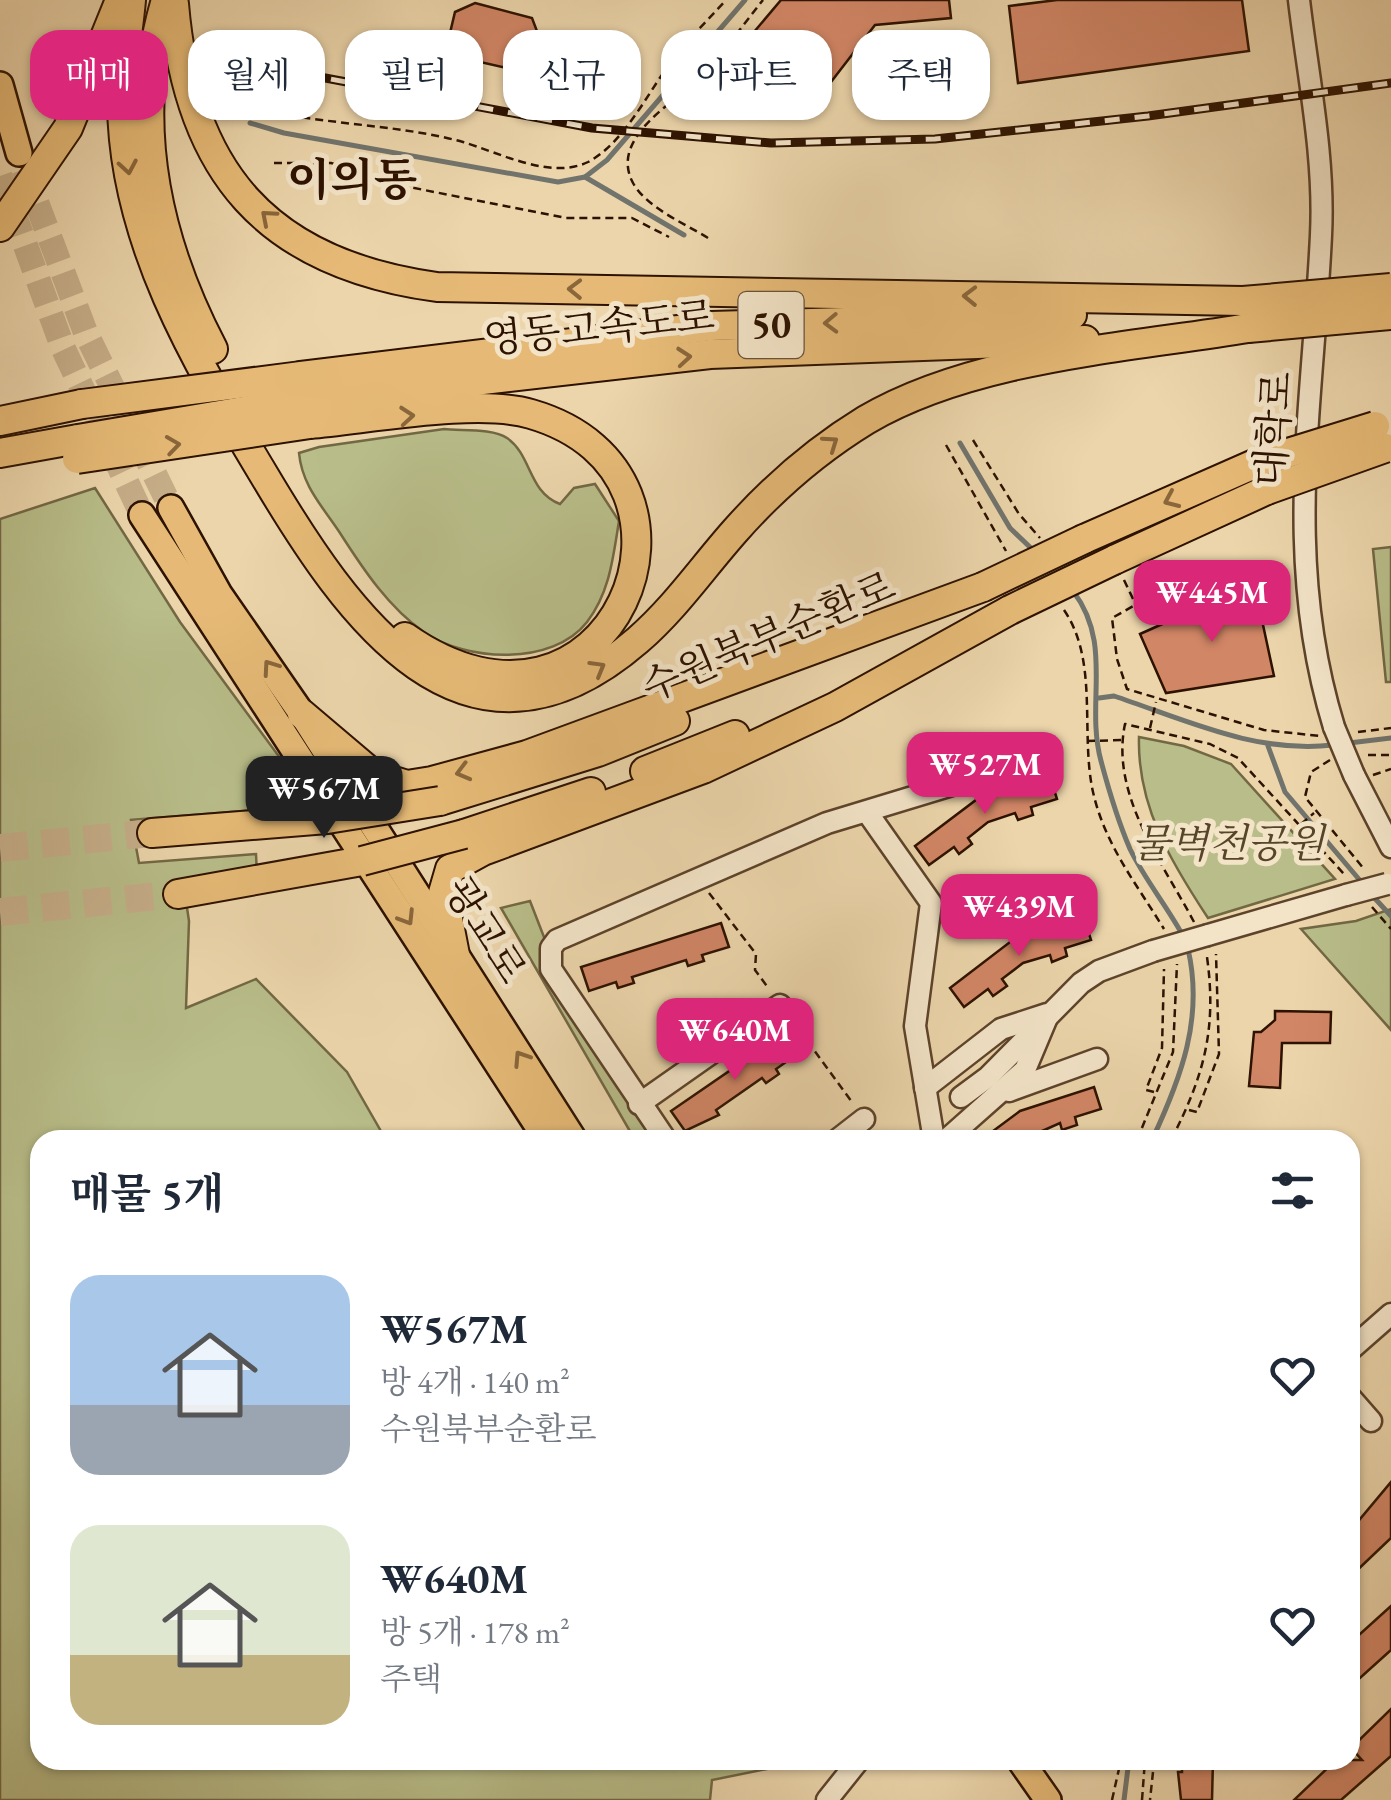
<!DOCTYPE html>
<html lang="ko">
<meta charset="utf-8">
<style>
:root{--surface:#fff;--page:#f6f6f7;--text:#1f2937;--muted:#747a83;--accent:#db2777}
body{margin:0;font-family:"EB Garamond","Noto Serif KR",serif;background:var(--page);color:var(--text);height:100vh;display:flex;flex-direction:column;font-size:38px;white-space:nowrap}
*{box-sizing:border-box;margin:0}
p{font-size:32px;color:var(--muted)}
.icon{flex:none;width:55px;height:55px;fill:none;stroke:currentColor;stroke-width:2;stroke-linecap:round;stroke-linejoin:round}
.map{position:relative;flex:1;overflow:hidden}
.sheet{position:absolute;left:30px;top:1130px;width:1330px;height:640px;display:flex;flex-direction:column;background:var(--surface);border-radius:30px;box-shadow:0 2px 8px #0004}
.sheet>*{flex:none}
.guide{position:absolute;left:30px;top:30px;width:1332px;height:90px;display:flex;gap:20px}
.price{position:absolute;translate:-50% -85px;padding:0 22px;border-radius:20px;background:var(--accent);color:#fff;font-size:32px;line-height:65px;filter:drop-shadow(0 2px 5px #0008)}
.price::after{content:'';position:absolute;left:50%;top:60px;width:30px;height:22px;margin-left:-15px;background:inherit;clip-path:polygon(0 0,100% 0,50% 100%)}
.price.active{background:#222;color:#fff}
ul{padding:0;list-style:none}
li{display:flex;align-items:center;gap:30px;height:250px;padding:0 40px}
li span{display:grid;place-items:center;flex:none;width:280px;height:200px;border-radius:30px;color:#555}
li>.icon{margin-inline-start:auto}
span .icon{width:120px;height:120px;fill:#fffc;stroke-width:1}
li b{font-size:42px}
h2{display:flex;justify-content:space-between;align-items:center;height:120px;padding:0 40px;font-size:42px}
.chip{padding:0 35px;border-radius:30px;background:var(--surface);box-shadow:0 2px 8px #0004;font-size:35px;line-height:90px}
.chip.active{background:var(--accent);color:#fff}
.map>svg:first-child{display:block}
.green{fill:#b8bd89;stroke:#726844;stroke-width:2.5}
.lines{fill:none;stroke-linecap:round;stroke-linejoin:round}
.stream{stroke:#71746d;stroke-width:5}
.building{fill:#d18666;stroke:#2d1200;stroke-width:2.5}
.major-tunnel{stroke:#c6ae89;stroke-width:25;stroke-dasharray:25 12;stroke-linecap:butt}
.highway-tunnel{stroke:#c6ae89;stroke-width:28;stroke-dasharray:28 14;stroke-linecap:butt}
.minor-casing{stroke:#5d432b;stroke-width:25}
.major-casing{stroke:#2d1200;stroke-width:30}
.highway-casing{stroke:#2d1200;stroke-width:32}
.path{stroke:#2d1200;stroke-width:2.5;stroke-dasharray:8 5;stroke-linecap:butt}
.minor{stroke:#f3e4c8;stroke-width:20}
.major{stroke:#e6ba76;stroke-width:25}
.highway{stroke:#e6ba76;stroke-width:28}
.rail-casing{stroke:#2d1200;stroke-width:9}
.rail{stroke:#f3e4c8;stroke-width:5;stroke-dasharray:15;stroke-linecap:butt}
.minor-bridge-casing{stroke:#5d432b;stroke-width:25;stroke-linecap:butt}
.highway-bridge-casing{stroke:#2d1200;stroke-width:32;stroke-linecap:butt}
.minor-bridge{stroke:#f3e4c8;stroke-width:20}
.highway-bridge{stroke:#e6ba76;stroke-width:28}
.oneway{stroke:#8a663b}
.labels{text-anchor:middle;stroke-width:10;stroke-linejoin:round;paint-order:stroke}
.shield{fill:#f3e4c8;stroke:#68513c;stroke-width:2.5}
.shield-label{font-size:38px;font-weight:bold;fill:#2d1200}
.street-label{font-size:40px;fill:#2d1200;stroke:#f3e4c8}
.park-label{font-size:40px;font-style:italic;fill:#574529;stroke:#f3e4c8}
.quarter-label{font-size:45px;font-weight:bold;fill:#2d1200;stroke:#f3e4c8}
</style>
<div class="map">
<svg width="1391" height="1800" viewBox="0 0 1391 1800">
<rect width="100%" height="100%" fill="#ecd5ab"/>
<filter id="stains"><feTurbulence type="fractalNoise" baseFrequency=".002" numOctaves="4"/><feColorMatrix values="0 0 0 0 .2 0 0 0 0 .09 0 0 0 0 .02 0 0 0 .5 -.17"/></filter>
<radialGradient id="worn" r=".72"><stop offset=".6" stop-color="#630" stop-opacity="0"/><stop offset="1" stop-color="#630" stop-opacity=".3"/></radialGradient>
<g class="green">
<path d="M444,429C461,431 493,428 507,438C532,455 528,492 560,504L574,488L595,484L619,521C613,557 610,592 587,622C553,666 466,662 424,632C389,608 363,569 340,533C323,507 302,486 299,453L319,447Z"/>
<path d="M95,488L180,622L311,800L270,809L131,820L139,863L256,854L257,875L183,881L189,921L186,1008L256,979L347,1072L386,1140H40V1760L807,1761L712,1780L710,1800H0V519Z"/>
<path d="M1391,547V682H1386L1373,549Z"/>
<path d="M1139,737L1184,746L1231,764L1335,879L1208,918C1171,862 1137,806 1139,737Z"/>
<path d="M530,901L561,981L664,1140H635L501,908Z"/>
<path d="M1391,909V1030L1301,929L1356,921Z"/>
</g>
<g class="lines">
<g class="stream">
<path d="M250,123L284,133L558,182L585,177L607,160L745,0"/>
<path d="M585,177L684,235"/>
<path d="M960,443L1010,528L1034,551"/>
<path d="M1073,591C1114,645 1085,702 1101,761C1109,791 1118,821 1130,849C1144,878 1166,905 1182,934"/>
<path d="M1099,698L1114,696C1186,720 1256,754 1333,745"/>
<path d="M1349,743L1391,738"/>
<path d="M1268,746L1285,792L1363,884"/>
<path d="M1370,893L1391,916"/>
<path d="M1152,1140C1181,1078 1204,1018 1188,949"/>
<path d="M1124,1800L1129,1760"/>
</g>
</g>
<g class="building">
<path d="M781,0H949L951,18L875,25L821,95L783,61L757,90L726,65Z"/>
<path d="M1057,0H1242L1249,51L1018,83L1009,6Z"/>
<path d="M475,3L532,18L543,47L537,75L445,54L455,12Z"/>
<path d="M1254,583L1274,676L1166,693L1140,634Z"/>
<path d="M1050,777L1057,799L1031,807L1033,815L1018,820L1015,813L988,822L968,838L972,844L959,854L954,847L929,865L915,846L976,800Z"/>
<path d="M1084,918L1091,940L1065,948L1067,956L1052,962L1050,955L1023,963L1002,979L1007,986L993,996L988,989L964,1007L950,988L1010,942Z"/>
<path d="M721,923L729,947L702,955L704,961L688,966L686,960L632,977L634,983L618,988L616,982L589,991L581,967Z"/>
<path d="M1275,1011L1331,1012L1330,1043H1282L1280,1088L1249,1086L1254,1032H1261L1275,1020Z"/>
<path d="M786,1032L799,1053L776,1069L779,1074L766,1083L762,1078L716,1110L719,1115L685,1131L671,1111Z"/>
<path d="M1094,1087L1101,1109L1075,1117L1077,1125L1062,1130L1060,1123L1022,1140H981L1020,1111Z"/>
<path d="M1391,1482V1538L1350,1577V1531Z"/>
<path d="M1391,1606V1650L1350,1687V1643Z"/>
<path d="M1391,1709V1756L1341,1800H1294L1336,1760H1362L1351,1748Z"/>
<path d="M1182,1760H1213L1212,1800H1181L1178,1772H1182Z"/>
</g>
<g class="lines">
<g class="major-tunnel">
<path d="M24,169L85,331L171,508"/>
<path d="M0,176L63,348L142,515"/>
</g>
<g class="highway-tunnel">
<path d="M0,848L152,833"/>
<path d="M0,912L178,894"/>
</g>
<g class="minor-casing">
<g id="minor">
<path d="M1299,0C1308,77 1325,157 1321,235C1313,406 1282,558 1334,727"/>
<path d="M1354,775L1391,847"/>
<path d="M867,812L931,903L915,1026L934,1140"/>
<path d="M1208,935L1346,895"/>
<path d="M925,1088L1001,1029L1047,1014"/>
<path d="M1009,1091L1097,1059"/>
<path d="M961,1097L988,1077L1081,983L1099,971L1153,951"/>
<path d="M639,1104L780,1005"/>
<path d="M666,1140L551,969V948L557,940L827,823L1041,758"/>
<path d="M837,1140L864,1119"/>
<path d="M946,1140L1025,1070L1046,1020"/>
<path d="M1350,1350L1391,1314"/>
<path d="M1350,1397L1371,1421"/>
<path d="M827,1800L859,1760"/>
</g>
</g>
<g class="major-casing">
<g id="major">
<path d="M0,85L19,153"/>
<path d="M171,508L219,594L302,714L574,1140"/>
<path d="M142,515L547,1140"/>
<path d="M1020,1760L1048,1800"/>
</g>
</g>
<g class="highway-casing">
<g id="highway">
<path d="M131,0C128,34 121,69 122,103C123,240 195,360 264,475C346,613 465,790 638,640C675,608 703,567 735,531C773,488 817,450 866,420C973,357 1127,348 1248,328"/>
<path d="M166,0C130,120 156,240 213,349"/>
<path d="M174,4C188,172 267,264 437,287L1243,301"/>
<path d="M0,227L68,128L120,0"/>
<path d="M301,376L711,326L1072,315"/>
<path d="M309,400L710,354L1085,340"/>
<path d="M0,421L82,404"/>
<path d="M310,424C368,419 478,398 531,414C738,474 610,781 405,637"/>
<path d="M0,453L78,439"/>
<path d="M1084,539L1259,462"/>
<path d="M1114,560L1267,490"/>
<path d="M302,714L374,775L407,785L432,781L527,755L983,587"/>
<path d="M645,771L735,735"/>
<path d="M440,801L598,752L675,721"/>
<path d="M152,833L327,819"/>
<path d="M464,834L591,792"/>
<path d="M178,894L362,861"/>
<path d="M455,955L443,893L450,869L483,851L703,769L835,707L1010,610"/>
</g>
</g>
<g class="path">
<path d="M676,56L701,76"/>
<path d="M239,103C312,126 390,122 463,142C500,153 551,180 588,162C626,142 649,89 675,57C690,37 709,19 726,0"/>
<path d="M274,163H331L404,186L566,218H632L669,237"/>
<path d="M708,238C684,223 647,208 633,183C609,138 673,104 698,79C722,55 742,26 763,0"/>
<path d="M973,440L1019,514L1040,538"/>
<path d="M946,445L1006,551"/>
<path d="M1212,562L1112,618L1117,659L1127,689L1264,730L1320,736"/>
<path d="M1124,580L1135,603"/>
<path d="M1064,610C1099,661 1080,733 1093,792C1105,845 1136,883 1164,929"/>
<path d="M1150,728L1156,702"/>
<path d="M1358,732L1391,728"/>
<path d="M1087,741L1124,740"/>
<path d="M1368,755H1391"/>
<path d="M1330,760L1311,772L1305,797L1364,869"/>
<path d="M1373,775L1391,769"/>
<path d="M1301,824L1314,813"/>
<path d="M709,893L756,954L755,970L769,989"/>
<path d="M1372,907L1391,929"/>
<path d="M1194,922C1163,863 1110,795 1125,724L1210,744L1238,758L1344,874"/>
<path d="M792,1020L852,1102"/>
<path d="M1154,1092L1146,1090L1162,1048L1164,969"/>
<path d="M1189,1110L1197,1112L1219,1054L1216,954"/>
<path d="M1137,1140L1173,1052L1177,964"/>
<path d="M1171,1140C1204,1076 1217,1029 1207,957"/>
<path d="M1148,1760L1153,1772L1150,1800"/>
<path d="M1112,1800L1121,1760"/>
<path d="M1142,1800L1145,1760"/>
</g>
<use href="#minor" class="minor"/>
<use href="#major" class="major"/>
<use href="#highway" class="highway"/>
<g class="rail-casing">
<path id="rail" d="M213,57L592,128L771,143L935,139L1148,116L1391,83"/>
</g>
<use href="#rail" class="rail"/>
<g class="minor-bridge-casing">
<g id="minor-bridge">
<path d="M1334,727L1354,775"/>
<path d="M1346,895L1387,884"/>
<path d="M1153,951L1208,935"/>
</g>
</g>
<g class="highway-bridge-casing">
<g id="highway-bridge">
<path d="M1243,301L1391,288"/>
<path d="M1248,328L1391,315"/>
<path d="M82,404L301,376"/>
<path d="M78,439L309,400"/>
<path d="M77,459L310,424"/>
<path d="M1259,462L1375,426"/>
<path d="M1267,490L1385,448"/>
<path d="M983,587L1084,539"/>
<path d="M1010,610L1114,560"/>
<path d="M327,819L440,801"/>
<path d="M362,861L464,834"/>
</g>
</g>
<use href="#minor-bridge" class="minor-bridge"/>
<use href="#highway-bridge" class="highway-bridge"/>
</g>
<defs><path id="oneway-chevron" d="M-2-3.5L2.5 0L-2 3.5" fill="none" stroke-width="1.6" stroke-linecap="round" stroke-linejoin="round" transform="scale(2.5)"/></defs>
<g class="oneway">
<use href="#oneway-chevron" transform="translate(128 167) rotate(80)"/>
<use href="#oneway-chevron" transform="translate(268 217) rotate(-139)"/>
<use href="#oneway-chevron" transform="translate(575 289) rotate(-179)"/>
<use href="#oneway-chevron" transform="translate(970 296) rotate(-179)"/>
<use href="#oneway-chevron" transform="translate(831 323) rotate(178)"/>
<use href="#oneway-chevron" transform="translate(684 357) rotate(-5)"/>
<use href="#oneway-chevron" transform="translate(407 416) rotate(-5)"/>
<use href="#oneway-chevron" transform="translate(831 443) rotate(-35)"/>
<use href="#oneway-chevron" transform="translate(173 445) rotate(-8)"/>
<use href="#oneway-chevron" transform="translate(1171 500) rotate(156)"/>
<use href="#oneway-chevron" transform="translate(270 667) rotate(-125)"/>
<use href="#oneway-chevron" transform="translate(598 668) rotate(-30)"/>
<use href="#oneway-chevron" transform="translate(463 772) rotate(165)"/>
<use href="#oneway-chevron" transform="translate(407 918) rotate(58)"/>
<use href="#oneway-chevron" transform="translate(521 1058) rotate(-123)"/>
</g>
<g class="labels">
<rect class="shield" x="738.5" y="292" width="65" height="66" rx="8"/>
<g class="shield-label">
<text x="771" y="338">50</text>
</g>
<g class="street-label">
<text transform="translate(599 327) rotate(-6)" y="14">영동고속도로</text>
<text transform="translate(1273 429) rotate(-86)" y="14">대학로</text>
<text transform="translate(768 636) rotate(-23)" y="14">수원북부순환로</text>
<text transform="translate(486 930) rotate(58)" y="14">광교로</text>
</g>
<g class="park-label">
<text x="1228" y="857">물벽천공원</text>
</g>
<g class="quarter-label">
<text x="352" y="195">이의동</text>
</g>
</g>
<rect width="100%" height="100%" filter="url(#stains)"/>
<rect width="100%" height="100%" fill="url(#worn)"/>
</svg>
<b class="price" style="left:1212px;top:645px">₩445M</b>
<b class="price" style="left:985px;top:817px">₩527M</b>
<b class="price active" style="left:324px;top:841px">₩567M</b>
<b class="price" style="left:1019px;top:959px">₩439M</b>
<b class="price" style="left:735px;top:1083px">₩640M</b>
<div class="guide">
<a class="chip active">매매</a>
<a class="chip">월세</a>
<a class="chip">필터</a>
<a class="chip">신규</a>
<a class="chip">아파트</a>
<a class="chip">주택</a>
</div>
<section class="sheet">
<h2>매물 5개<svg class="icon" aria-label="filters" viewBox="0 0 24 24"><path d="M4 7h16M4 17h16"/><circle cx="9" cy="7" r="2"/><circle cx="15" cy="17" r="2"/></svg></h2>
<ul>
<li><span style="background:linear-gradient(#a9c7e8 65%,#9aa5b1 0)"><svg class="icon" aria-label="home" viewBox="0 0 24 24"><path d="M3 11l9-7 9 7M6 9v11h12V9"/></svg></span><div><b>₩567M</b><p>방 4개 · 140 m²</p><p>수원북부순환로</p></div><svg class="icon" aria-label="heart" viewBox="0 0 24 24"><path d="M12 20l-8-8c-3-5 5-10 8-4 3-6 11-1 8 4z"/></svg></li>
<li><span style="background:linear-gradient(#dfe7d0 65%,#c2b280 0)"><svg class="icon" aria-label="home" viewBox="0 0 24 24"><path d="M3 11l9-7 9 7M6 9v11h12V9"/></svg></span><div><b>₩640M</b><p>방 5개 · 178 m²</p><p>주택</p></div><svg class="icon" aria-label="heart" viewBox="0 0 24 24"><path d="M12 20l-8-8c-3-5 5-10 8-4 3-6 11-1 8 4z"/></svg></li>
</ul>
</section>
</div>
